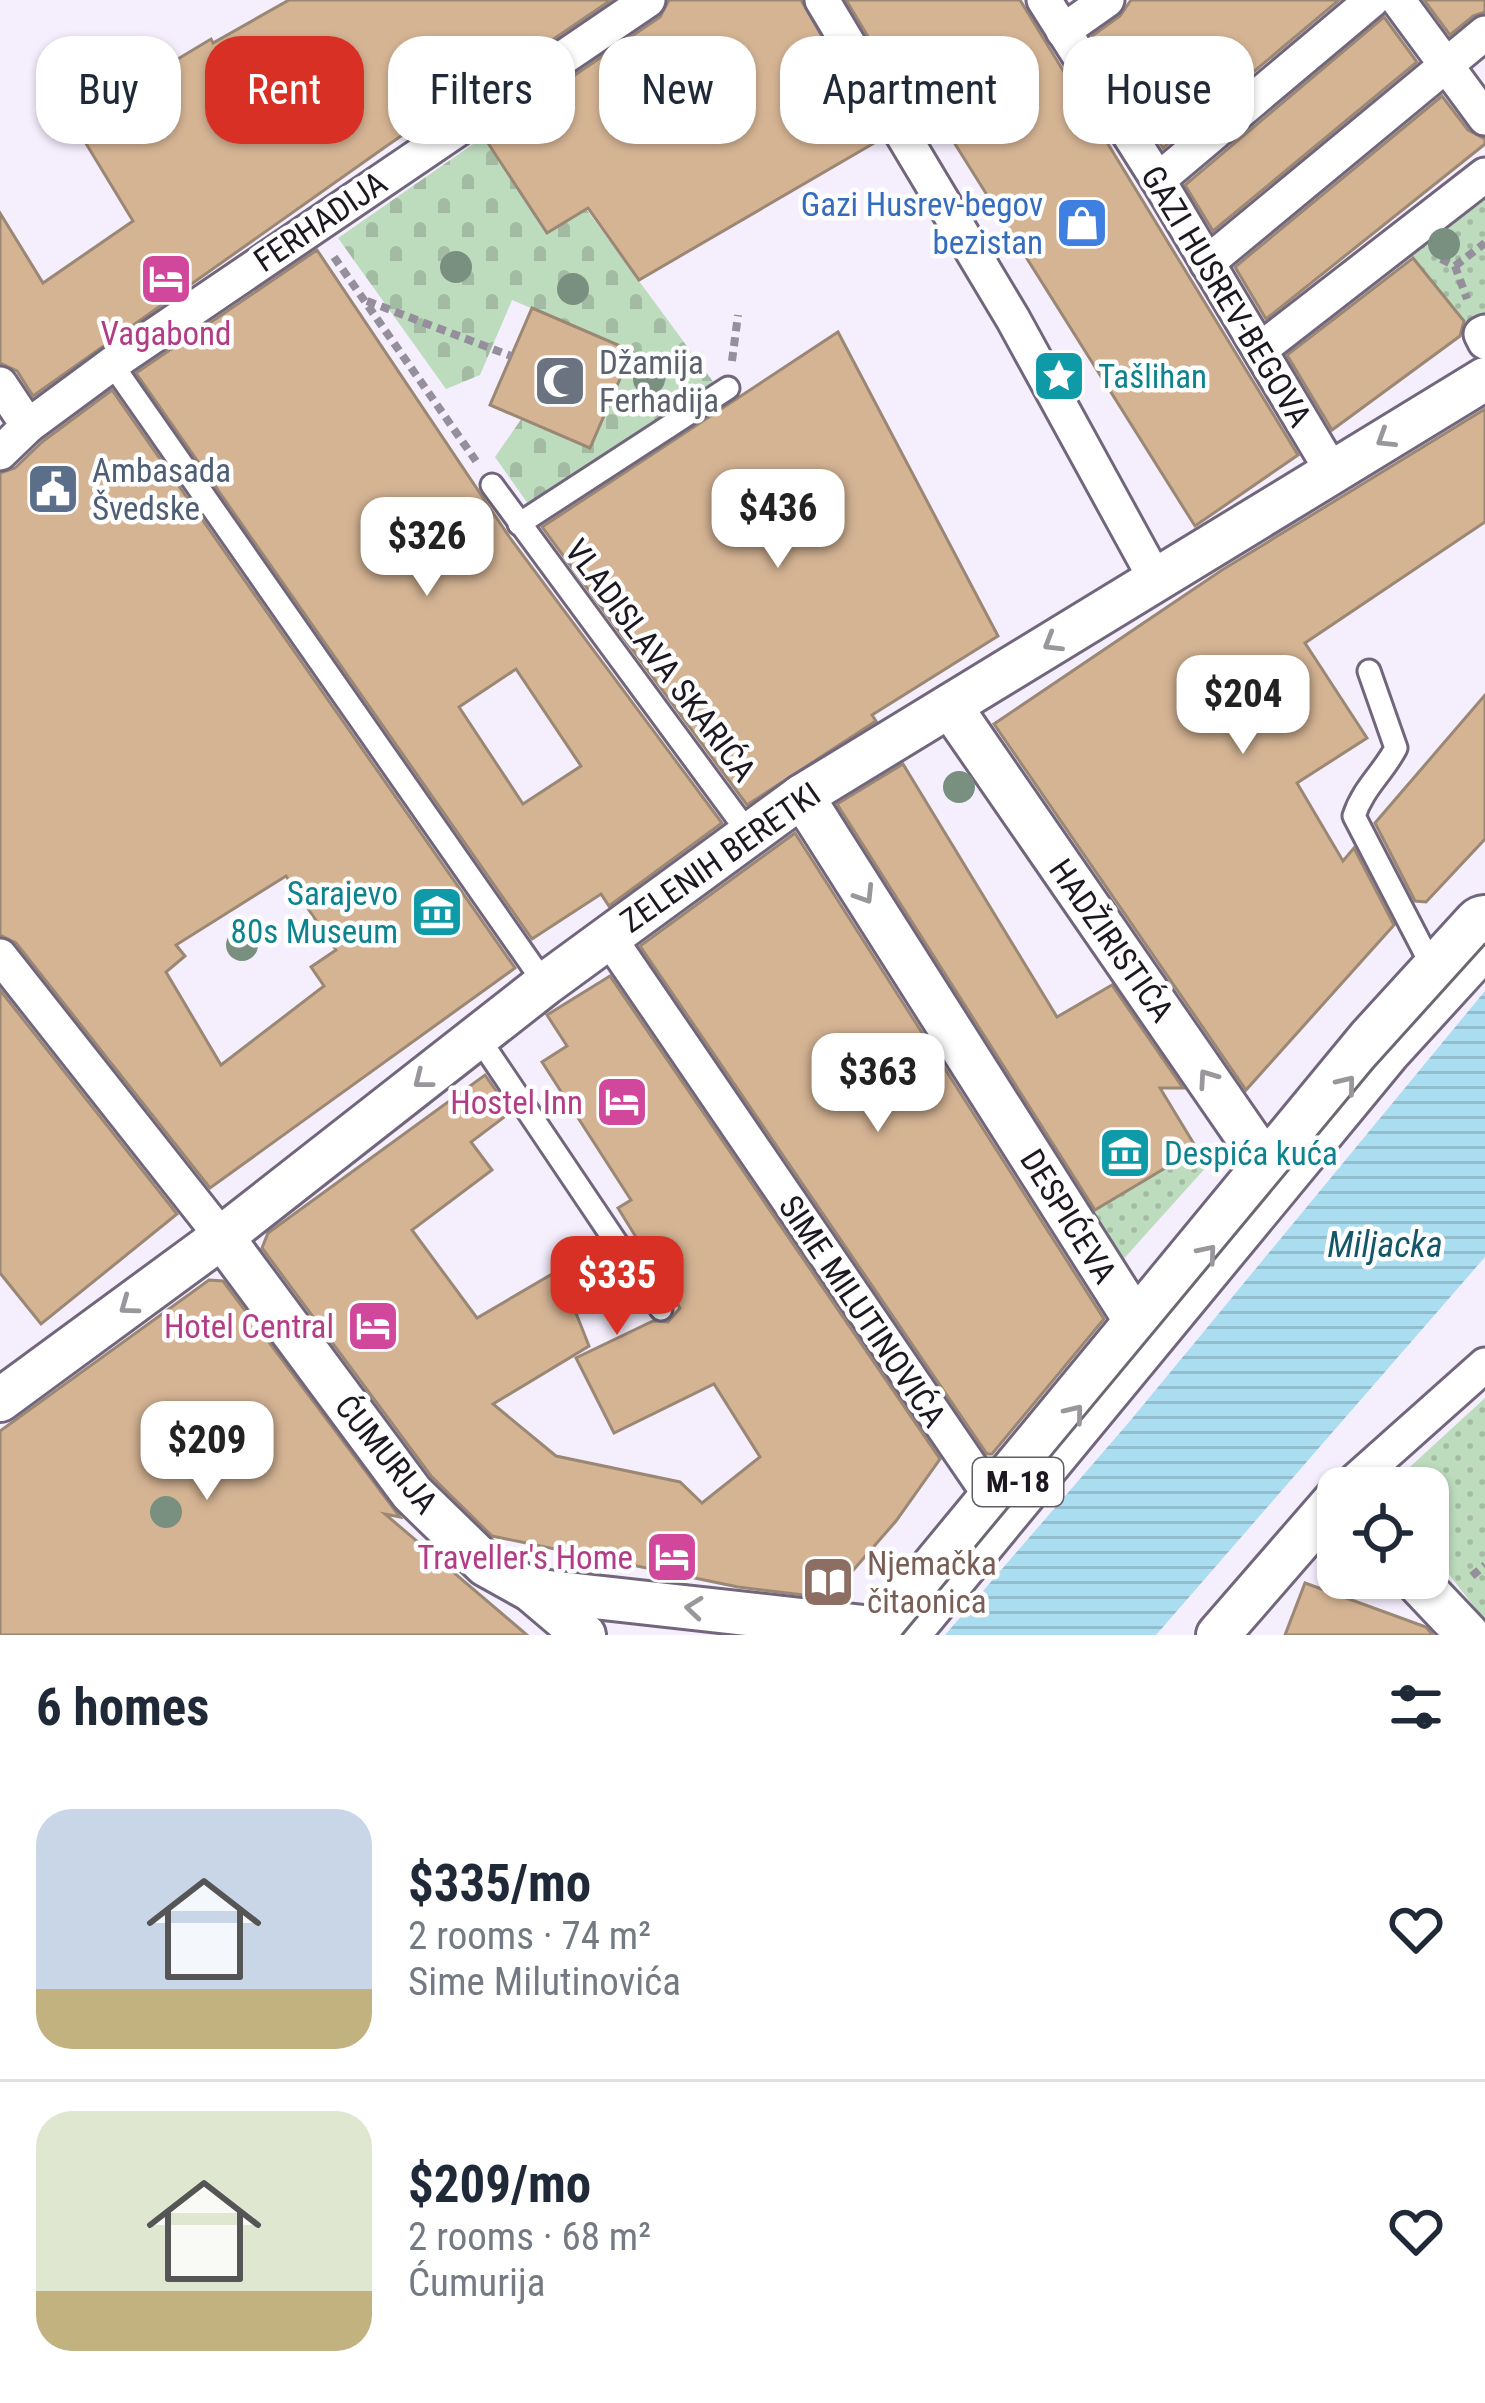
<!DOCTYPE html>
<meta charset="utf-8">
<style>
:root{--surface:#fff;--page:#f6f6f7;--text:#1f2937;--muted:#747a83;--line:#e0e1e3;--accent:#d93025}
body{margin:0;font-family:"Roboto Condensed",sans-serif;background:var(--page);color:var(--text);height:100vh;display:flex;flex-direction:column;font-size:45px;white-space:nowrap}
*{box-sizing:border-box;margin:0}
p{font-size:39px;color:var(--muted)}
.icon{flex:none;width:66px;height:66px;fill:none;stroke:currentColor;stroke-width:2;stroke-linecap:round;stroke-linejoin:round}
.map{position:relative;height:1635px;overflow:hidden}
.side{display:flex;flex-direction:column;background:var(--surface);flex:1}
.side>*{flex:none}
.top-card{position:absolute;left:36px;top:36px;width:1413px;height:108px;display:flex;gap:24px}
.controls{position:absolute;left:1317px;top:1467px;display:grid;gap:24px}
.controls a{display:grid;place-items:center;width:132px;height:132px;border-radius:24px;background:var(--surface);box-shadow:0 3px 9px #0004;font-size:60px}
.price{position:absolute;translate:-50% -102px;padding:0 27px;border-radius:24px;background:#fff;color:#222;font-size:39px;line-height:78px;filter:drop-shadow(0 3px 6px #0008)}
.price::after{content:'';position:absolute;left:50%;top:72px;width:36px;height:27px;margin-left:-18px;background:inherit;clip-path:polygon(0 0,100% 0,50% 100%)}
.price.current{background:var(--accent);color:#fff}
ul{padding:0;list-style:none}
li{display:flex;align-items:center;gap:36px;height:300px;padding:0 36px}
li+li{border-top:3px solid var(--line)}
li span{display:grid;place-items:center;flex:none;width:336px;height:240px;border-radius:36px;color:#555}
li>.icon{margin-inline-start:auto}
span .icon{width:144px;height:144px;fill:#fffc;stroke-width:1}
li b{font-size:51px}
h2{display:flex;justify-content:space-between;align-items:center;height:144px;padding:0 36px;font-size:51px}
.pill{padding:0 42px;border-radius:36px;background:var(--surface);box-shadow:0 3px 9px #0004;font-size:42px;line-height:108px}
.pill.current{background:var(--accent);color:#fff}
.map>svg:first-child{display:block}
.grass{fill:url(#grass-dots)}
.cemetery{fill:url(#cemetery-stones)}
.water{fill:url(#water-rules)}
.building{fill:#d5b494;stroke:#9a8774;stroke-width:3;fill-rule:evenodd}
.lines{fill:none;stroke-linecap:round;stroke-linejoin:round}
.service-casing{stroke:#71667c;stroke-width:27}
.pedestrian-casing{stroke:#71667c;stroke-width:39}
.minor-casing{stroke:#71667c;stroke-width:48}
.primary-casing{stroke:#71667c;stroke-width:72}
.path{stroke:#958f9c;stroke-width:8;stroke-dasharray:9 6;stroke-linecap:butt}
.service{stroke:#fff;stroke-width:21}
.pedestrian{stroke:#fff;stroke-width:33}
.minor{stroke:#fff;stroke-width:42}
.primary{stroke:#fff;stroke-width:66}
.tram{stroke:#6d6773;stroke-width:3}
.tree{fill:#799080}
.oneway{stroke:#99979b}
.labels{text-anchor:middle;stroke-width:9;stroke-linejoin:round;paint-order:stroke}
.shield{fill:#fefefe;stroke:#605c63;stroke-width:3}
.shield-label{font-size:30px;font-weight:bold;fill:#1c1720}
.shop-label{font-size:33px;fill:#366cbe;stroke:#fefefe;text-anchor:end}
.street-label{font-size:33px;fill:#1c1720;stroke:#fefefe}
.hotel-label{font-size:33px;fill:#b23c85;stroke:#fefefe;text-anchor:end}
.worship-label{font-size:33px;fill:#5b616d;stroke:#fefefe;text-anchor:start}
.culture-label{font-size:33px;fill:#0d838f;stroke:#fefefe;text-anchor:start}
.service-label{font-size:33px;fill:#4e5e75;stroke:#fefefe;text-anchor:start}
.education-label{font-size:33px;fill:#785e54;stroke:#fefefe;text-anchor:start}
.water-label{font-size:36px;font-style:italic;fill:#135769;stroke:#fefefe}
</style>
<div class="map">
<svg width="1485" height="1635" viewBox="0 0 1485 1635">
<defs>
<pattern id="grass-dots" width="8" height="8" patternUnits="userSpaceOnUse" patternTransform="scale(3)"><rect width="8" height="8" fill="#bddbbd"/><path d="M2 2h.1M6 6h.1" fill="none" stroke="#a2bba2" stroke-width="1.8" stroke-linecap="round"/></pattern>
<pattern id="cemetery-stones" width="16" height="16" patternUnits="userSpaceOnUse" patternTransform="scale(3)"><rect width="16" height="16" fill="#bddbbd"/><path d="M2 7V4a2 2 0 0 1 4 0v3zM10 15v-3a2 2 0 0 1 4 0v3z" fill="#a2bba2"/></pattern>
<pattern id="water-rules" width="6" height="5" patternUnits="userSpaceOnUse" patternTransform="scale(3)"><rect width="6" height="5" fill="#aaddef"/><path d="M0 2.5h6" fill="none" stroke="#92bdcd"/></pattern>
</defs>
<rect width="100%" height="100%" fill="#f5eefd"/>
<g class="grass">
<path d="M1485,196V317L1470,328L1409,253Z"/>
<path d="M1197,1149L1208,1165L1119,1264L1088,1215Z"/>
<path d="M1485,1398V1621L1428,1547V1488H1387Z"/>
</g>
<path class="cemetery" d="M479,140L490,146L547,233L586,209L717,387L531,508L495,457L522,418L591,447L632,351L512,300L480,375L446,389L338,238Z"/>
<path class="water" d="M1485,991V1257L1156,1635H945L1130,1421Z"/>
<g class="building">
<path d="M289,0H611L461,102L458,97L388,145L33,396L17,371L0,363V213L43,283L133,221L73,122L211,39L213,43Z"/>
<path d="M669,0H801L881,139L639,280L588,208L547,233L484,137L660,17Z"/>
<path d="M846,0H1020L1298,455L1195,526L933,109L917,118Z"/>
<path d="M1131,0H1339L1163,148L1092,36L1120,16Z"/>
<path d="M1424,0H1485V12L1473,16L1450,35Z"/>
<path d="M1384,17L1417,62L1213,231L1185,185Z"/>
<path d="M1442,96L1468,130L1485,139V144L1266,319L1235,267Z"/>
<path d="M317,250L510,538L722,823L609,906L601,894L532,939L136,373ZM516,669L581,766L523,804L459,707Z"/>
<path d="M1413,258L1464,321L1460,336L1332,430L1287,355Z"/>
<path d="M532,308L632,351L590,448L490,405Z"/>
<path d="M838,332L998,636L872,715L876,721L747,805L542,527Z"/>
<path d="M112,390L515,968L210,1188L16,943L0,935V473L15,468L42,442ZM286,876L336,950L311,967L324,986L221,1065L166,972L185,956L176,945Z"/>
<path d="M1485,409V522L1305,643L1367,738L1297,783L1343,861L1354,848L1394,925L1246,1090L994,724L1222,570Z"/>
<path d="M1485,695V839L1426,902L1415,901L1375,823Z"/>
<path d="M903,764L1057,1017L1112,985L1183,1088H1160L1197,1149L1095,1210L837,804Z"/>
<path d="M795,833L1104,1319L992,1454H987L640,946Z"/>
<path d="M610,976L940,1459L896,1521L829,1598L738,1587L492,1536L431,1476L262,1248L268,1233L485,1075L511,1112L471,1142L492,1170L412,1230L477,1318L559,1270L589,1346L493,1404L556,1456L680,1482L702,1503L760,1457L714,1384L614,1433L576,1358L653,1321L668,1322L680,1308L618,1208L631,1200L542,1062L567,1046L547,1015Z"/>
<path d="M0,990L177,1214L41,1324L0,1273Z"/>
<path d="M209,1280L223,1281L400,1517L385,1514L527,1635H0V1431Z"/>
<path d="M1305,1583L1426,1627L1433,1635H1285Z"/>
</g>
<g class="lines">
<g class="service-casing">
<g id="service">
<path d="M112,364L545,984"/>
<path d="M492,485L750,835"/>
<path d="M519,524L728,388"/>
<path d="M1369,671L1396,748C1383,773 1363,788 1354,816L1435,972"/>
<path d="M478,1037L661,1309"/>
</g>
</g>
<g class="pedestrian-casing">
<g id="pedestrian">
<path d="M822,0L1013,319L1156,580"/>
<path d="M1044,0L1158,180L1332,471"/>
<path d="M1398,0L1485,118"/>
<path d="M1063,31L1107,0"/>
<path d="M1158,180L1372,0"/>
<path d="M1207,263L1485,33"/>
<path d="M1485,332L1481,334L1485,342"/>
<path d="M1261,349L1485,175"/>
<path d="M0,384L28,426"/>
<path d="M0,453L28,426L112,364L648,0"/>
<path d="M608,936L998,1507"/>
<path d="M0,956L222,1237"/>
<path d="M1347,1488L1485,1365"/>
</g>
</g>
<g class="minor-casing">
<g id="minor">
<path d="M950,706L1273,1174"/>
<path d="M802,796L1142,1331"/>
<path d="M222,1237L412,1493L486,1565L531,1590L584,1635"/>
<path d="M0,1400L222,1237L545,984L802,796L1485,379"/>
<path d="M1414,1578L1468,1635"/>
<path d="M531,1590L864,1627L897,1635"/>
<path d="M1218,1635L1338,1497"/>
</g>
</g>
<g class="primary-casing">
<path id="primary" d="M892,1635L1379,1045L1485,929"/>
</g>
<g class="path">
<path d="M334,257L476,461"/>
<path d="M1441,259L1455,266L1467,299"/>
<path d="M1455,266L1485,243"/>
<path d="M367,301L511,356"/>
<path d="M732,361L738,315"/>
<path d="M1472,1576L1485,1565"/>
</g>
<use href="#service" class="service"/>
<use href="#pedestrian" class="pedestrian"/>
<use href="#minor" class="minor"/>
<use href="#primary" class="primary"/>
<path class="tram" d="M902,1635L1373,1068L1485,944"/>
</g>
<g class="tree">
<circle cx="1444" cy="244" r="16"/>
<circle cx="456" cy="267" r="16"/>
<circle cx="573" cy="289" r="16"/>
<circle cx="649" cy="379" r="16"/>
<circle cx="959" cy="787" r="16"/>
<circle cx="242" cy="945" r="16"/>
<circle cx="166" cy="1512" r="16"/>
</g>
<defs><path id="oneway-chevron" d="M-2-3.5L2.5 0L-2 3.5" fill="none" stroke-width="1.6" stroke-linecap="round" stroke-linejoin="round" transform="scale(3)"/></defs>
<g class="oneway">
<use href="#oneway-chevron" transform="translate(1385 439) rotate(148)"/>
<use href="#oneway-chevron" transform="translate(1052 643) rotate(149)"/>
<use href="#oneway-chevron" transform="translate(865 895) rotate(58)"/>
<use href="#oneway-chevron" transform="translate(1207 1078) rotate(-125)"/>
<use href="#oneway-chevron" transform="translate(422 1080) rotate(142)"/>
<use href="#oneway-chevron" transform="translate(1347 1084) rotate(-51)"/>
<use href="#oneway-chevron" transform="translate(1208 1253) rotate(-50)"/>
<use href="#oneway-chevron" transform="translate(128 1306) rotate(144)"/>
<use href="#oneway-chevron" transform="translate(1075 1413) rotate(-51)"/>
<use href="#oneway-chevron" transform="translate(694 1608) rotate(-174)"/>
</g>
<defs>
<g id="shop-square" transform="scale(2.7)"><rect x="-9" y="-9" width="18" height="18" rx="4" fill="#3f7fe0" stroke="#fefefe"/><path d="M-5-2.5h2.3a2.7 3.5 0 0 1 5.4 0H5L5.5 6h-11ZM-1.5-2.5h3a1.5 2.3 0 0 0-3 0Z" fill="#fff"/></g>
<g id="hotel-square" transform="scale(2.7)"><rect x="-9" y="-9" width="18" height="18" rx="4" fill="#d1479c" stroke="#fefefe"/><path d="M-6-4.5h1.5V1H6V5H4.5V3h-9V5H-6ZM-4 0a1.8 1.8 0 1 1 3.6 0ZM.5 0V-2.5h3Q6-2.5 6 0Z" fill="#fff"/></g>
<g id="sight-square" transform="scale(2.7)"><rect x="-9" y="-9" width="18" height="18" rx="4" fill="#0f9aa8" stroke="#fefefe"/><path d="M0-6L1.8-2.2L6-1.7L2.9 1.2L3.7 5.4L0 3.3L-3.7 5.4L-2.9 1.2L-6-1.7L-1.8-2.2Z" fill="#fff"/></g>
<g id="mosque-square" transform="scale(2.7)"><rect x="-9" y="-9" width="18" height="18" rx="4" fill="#6b7280" stroke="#fefefe"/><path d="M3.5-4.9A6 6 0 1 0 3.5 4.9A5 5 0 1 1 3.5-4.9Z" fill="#fff"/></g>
<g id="civic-square" transform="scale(2.7)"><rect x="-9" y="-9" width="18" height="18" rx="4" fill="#5c6f8a" stroke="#fefefe"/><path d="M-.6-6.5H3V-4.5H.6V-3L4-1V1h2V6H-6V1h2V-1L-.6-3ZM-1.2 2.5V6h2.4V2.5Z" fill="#fff"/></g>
<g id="museum-square" transform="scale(2.7)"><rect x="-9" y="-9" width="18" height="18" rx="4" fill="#0f9aa8" stroke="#fefefe"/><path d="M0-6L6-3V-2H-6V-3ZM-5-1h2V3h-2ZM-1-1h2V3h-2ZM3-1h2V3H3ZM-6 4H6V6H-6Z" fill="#fff"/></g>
<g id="library-square" transform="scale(2.7)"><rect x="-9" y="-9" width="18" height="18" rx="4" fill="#8d6e63" stroke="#fefefe"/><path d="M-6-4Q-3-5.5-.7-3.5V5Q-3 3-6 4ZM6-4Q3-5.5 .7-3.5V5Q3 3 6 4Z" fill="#fff"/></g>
</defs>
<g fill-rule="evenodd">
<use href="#shop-square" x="1082" y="223"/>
<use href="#hotel-square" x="166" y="279"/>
<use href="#sight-square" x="1059" y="376"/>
<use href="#mosque-square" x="560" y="381"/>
<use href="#civic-square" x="53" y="489"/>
<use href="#museum-square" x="437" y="912"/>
<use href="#hotel-square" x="622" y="1102"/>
<use href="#museum-square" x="1125" y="1153"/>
<use href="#hotel-square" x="373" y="1326"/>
<use href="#hotel-square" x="672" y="1557"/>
<use href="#library-square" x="828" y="1582"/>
</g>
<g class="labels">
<rect class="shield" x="973" y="1458" width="90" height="48" rx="9"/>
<g class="shield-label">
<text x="1018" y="1492">M-18</text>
</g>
<g class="shop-label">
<text x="1043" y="216">Gazi Husrev-begov<tspan x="1043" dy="38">bezistan</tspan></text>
</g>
<g class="street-label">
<text transform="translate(320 221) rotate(-34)" y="12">FERHADIJA</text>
<text transform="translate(1227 296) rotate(59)" y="12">GAZI HUSREV-BEGOVA</text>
<text transform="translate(661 660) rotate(53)" y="12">VLADISLAVA SKARIĆA</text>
<text transform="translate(720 857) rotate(-35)" y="12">ZELENIH BERETKI</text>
<text transform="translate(1112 940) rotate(55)" y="12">HADŽIRISTIĆA</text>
<text transform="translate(1069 1216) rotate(58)" y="12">DESPIĆEVA</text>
<text transform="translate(863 1311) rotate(56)" y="12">SIME MILUTINOVIĆA</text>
<text transform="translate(387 1454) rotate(51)" y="12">ĆUMURIJA</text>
</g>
<g class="hotel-label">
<text x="166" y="345" text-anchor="middle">Vagabond</text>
<text x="583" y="1114">Hostel Inn</text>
<text x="334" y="1338">Hotel Central</text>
<text x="633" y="1569">Traveller's Home</text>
</g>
<g class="worship-label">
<text x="599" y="374">Džamija<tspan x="599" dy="38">Ferhadija</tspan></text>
</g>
<g class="culture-label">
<text x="1098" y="388">Tašlihan</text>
<text x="398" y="905" text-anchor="end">Sarajevo<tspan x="398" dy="38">80s Museum</tspan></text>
<text x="1164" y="1165">Despića kuća</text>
</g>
<g class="service-label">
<text x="92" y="482">Ambasada<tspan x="92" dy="38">Švedske</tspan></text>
</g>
<g class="education-label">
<text x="867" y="1575">Njemačka<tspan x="867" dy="38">čitaonica</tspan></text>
</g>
<g class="water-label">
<text x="1385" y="1257">Miljacka</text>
</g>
</g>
</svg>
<div class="controls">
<a><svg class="icon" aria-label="locate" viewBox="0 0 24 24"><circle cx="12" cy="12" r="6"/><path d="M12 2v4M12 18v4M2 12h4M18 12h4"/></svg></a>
</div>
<b class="price" style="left:778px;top:571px">$436</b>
<b class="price" style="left:427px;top:599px">$326</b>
<b class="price" style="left:1243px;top:757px">$204</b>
<b class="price" style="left:878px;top:1135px">$363</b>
<b class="price current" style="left:617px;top:1338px">$335</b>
<b class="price" style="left:207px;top:1503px">$209</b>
<div class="top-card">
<a class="pill">Buy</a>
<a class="pill current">Rent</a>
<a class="pill">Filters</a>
<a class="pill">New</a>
<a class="pill">Apartment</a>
<a class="pill">House</a>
</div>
</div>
<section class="side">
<h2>6 homes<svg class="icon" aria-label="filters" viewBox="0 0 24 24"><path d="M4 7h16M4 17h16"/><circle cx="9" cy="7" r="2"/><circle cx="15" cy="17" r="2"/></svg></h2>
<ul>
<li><span style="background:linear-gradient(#c9d6e8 75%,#c2b280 0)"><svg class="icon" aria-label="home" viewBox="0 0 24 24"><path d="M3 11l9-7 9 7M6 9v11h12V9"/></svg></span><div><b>$335/mo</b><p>2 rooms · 74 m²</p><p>Sime Milutinovića</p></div><svg class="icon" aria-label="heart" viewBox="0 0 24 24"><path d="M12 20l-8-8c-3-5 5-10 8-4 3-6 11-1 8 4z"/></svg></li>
<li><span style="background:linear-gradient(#dfe7d0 75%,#c2b280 0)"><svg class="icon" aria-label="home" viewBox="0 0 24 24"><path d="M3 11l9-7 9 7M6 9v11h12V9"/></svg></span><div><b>$209/mo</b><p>2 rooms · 68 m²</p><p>Ćumurija</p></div><svg class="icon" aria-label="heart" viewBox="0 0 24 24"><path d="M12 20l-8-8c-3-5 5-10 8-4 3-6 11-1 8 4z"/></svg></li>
</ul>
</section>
